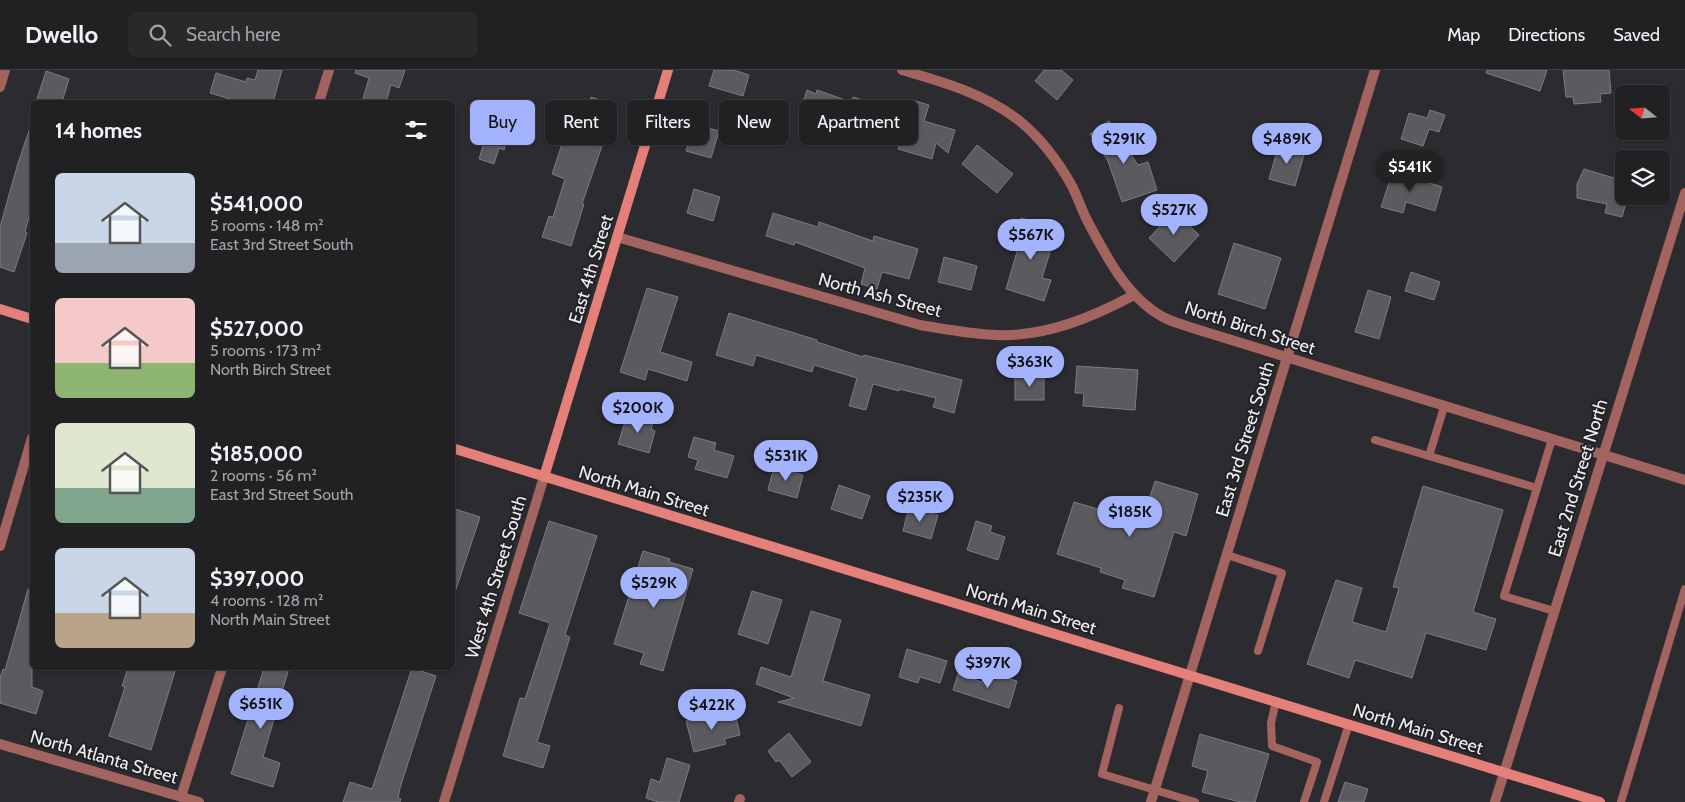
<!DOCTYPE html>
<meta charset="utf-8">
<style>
:root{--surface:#212124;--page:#29292c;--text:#f1f3f6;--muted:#a2a3a6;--line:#3e3e41;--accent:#a2b2fd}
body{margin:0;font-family:Cabin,sans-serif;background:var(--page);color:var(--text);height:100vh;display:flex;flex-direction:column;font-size:19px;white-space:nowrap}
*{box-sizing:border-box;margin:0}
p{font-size:16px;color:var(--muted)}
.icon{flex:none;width:28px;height:28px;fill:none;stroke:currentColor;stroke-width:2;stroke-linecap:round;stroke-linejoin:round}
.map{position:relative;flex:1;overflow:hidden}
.side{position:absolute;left:30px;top:30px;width:425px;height:570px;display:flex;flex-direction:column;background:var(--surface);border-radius:8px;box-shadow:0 1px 4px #0004,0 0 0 1px var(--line)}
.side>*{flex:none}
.hud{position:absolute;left:470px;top:30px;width:475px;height:45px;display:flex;gap:10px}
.needle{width:32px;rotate:287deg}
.fabs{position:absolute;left:1615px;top:15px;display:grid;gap:10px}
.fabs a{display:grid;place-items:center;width:55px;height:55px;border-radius:8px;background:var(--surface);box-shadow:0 1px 4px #0004,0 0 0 1px var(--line);font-size:25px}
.price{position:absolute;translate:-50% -42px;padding:0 11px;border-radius:18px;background:var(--accent);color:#111;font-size:16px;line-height:32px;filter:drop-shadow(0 1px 2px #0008)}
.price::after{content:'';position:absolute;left:50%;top:30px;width:15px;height:11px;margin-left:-8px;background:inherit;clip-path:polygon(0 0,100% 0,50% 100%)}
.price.current{background:#222;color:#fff}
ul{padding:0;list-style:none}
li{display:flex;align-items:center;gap:15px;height:125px;padding:0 25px}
li span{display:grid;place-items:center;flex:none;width:140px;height:100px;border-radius:8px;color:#555}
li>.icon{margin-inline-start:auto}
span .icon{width:60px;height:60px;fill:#fffc;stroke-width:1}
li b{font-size:21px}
h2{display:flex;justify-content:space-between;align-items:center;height:60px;padding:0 25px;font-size:21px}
.pill{padding:0 18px;border-radius:8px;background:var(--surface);box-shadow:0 1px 4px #0004,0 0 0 1px var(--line);font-size:18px;line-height:45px}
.pill.current{background:var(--accent);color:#111}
header{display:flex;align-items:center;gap:30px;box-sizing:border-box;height:70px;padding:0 25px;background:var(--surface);border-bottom:1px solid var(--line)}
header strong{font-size:24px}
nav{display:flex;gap:28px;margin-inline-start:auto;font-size:18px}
.search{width:350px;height:45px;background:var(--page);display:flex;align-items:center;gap:12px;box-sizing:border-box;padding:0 18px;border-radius:8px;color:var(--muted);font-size:19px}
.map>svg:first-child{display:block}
.building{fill:#5b5a5e;stroke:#7c7b80}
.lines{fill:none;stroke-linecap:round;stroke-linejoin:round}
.lane{stroke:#a3635e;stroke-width:8}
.street{stroke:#a3635e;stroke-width:10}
.secondary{stroke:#e57f79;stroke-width:10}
.labels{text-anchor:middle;stroke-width:4;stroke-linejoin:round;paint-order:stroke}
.street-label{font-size:18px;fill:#eeeef0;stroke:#222226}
</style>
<header>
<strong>Dwello</strong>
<div class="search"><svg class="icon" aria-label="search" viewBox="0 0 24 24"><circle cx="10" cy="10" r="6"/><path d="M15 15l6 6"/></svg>Search here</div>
<nav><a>Map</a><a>Directions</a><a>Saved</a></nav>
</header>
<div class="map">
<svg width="1685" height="732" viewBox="0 0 1685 732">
<rect width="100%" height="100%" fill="#2c2c30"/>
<g class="building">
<path d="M258,0H282L273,32H240L210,23L216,3L246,12L247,8L255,10Z"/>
<path d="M356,0H405L399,18L391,15L386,32H362L369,8L355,3Z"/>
<path d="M714,0H734L749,5L743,26L709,16Z"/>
<path d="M1044,0H1061L1073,10L1057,30L1035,11Z"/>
<path d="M1487,0H1547L1540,21L1486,3Z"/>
<path d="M1563,0H1609L1611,23L1600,24L1601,32L1574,34L1573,27H1566Z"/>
<path d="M46,1L69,9L62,32H36Z"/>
<path d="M807,20L816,24L817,20L851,32L853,27L908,44L912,30L929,35L924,51L955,60L948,83L936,73L932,89L898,79L901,70L868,59L865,67L842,60L845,54L801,39Z"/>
<path d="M591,27L616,35L582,134H584L571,176L542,167L549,146L553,147L565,109L552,104L570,50L582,54Z"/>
<path d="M495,36L513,42L506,63L508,64L504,80L499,78L494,94L479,89Z"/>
<path d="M1430,40L1445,45L1439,62L1429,59L1423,76L1401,69L1409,43L1427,48Z"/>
<path d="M1109,51L1138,95L1148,92L1157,120L1122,132L1108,91L1090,64Z"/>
<path d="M694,54L719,61L711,88L686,81Z"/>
<path d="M30,58H32V136L25,162L27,163L14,202L0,197V157L18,93Z"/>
<path d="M1279,74L1305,81L1295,116L1269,109Z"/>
<path d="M977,75L1013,104L997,123L962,94Z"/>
<path d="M1584,99L1624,111V126H1628L1622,147L1605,143L1607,134L1577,128V114Z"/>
<path d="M1393,101L1442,117L1435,141L1406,132L1403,143L1381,137Z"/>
<path d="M694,119L720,127L713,151L687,143Z"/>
<path d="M1174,141L1199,165L1174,192L1149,168Z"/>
<path d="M773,143L818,157L819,152L873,171L874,166L918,179L909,209L882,202L877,219L861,214L865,198L795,172L794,175L766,166Z"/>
<path d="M1021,148L1047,155L1043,169L1053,172L1042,208L1051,210L1044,231L1006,219L1022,165L1016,163Z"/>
<path d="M1234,173L1281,188L1265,239L1218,224Z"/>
<path d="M944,187L977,196L971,220L938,212Z"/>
<path d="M1411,202L1440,212L1434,230L1405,221Z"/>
<path d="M647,218L678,227L660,282L692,292L687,311L648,299L645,310L620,302Z"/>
<path d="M1368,220L1391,227L1379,269L1355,262Z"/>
<path d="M729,243L817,270V272L863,287L864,285L962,310L954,343L933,337L936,328L899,319V321L873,314L866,340L849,336L857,308L814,295L812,302L756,285L753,296L716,285Z"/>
<path d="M1077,296L1138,300L1135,340L1083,336L1084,323H1075Z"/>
<rect x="1015" y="306" width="29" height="24"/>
<path d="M633,344L654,350L651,359L655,361L649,383L618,374L625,352L631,354Z"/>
<path d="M694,367L716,373L714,380L734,386L727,408L695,399L698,390L688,387Z"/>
<path d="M774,397L803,405L797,428L768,420Z"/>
<path d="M1155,411L1198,424L1186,466L1174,462L1154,527L1122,518L1125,510L1100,502L1101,498L1057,484L1074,432L1142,452Z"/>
<path d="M839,415L870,426L862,449L831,439Z"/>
<path d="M1423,416L1503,440L1473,542L1496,549L1486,580L1426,563L1412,608L1355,590L1349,608L1307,594L1336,510L1362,518L1352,552L1386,562L1399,518L1393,517Z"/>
<path d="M909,437L938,445L931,469L903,461Z"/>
<path d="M452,438L480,447L455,522H452Z"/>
<path d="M549,451L597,466L565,565L570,567L537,672L550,676L543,698L503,686L520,628L525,629L550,553L519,543Z"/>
<path d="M976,451L992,456L990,462L1005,467L998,490L967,480Z"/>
<path d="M643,481L670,489L669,492L693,499L663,601L640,594L644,583L614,574Z"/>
<path d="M28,519L32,520V617L43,621L36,644L0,633V608L3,599L5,600Z"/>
<path d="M752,521L782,530L768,574L738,564Z"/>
<path d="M811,541L841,550L823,611L870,625L861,656L778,632L794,628L756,614L761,597L791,607Z"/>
<path d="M907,579L947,591L940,613L920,607L918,613L899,607Z"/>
<path d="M128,598H176L151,680L109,666L125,617L122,616Z"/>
<path d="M264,598H289L263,687L280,693L273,717L231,704Z"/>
<path d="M412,598L436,606L400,718L398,728L401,729L400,732H343L350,712L372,719Z"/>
<path d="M985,602L1017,611L1009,638L953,620L958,604L982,612Z"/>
<path d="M714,643L715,648L735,643L740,665L724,669L726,674L694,682L686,651Z"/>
<path d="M789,663L811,692L792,707L779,690L776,692L768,681Z"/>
<path d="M1200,664L1269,684L1255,732H1240L1202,722L1208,701L1192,696Z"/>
<path d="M667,688L690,695L679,732H658L646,728L651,709L660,712Z"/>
<path d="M1345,712L1368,719L1364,732H1338Z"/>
</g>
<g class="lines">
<g class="lane">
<path d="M1552,369L1504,526L1554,541"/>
<path d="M1375,370L1537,418"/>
<path d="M1429,386L1444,337"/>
<path d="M1227,485L1282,503L1258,581"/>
<path d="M1276,631L1271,653L1272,676L1317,692L1304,732"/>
<path d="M1119,638L1102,704L1195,732"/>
<path d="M1324,732L1349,654"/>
<path d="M1621,732L1685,519"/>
</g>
<g class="street">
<path d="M902,0C942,12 983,23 1017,49C1039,66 1058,91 1072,116C1078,128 1082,141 1089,154C1107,188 1128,228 1163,247C1174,253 1188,256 1199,260L1685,410"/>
<path d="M0,17L5,0"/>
<path d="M319,32L329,0"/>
<path d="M617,167L920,255C945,259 971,264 996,265C1045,267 1091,248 1134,225"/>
<path d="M0,476L32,368"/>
<path d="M0,674L199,732"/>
<path d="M181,727L222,598"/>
<path d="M444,732L544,407"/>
<path d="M739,732L740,729"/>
<path d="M1151,732L1375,0"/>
<path d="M1495,732L1685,123"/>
</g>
<g class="secondary">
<path d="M0,239L32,249"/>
<path d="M452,378L1600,732"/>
<path d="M544,407L668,0"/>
</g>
</g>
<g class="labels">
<g class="street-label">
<text transform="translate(591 199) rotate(-73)" y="6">East 4th Street</text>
<text transform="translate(880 225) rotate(15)" y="6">North Ash Street</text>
<text transform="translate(1250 258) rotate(18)" y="6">North Birch Street</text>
<text transform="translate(1245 369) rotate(-73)" y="6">East 3rd Street South</text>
<text transform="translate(1578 408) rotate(-73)" y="6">East 2nd Street North</text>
<text transform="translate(644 421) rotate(17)" y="6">North Main Street</text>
<text transform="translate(496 507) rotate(-73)" y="6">West 4th Street South</text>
<text transform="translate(1031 539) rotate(17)" y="6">North Main Street</text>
<text transform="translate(1418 659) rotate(17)" y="6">North Main Street</text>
<text transform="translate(104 687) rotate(16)" y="6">North Atlanta Street</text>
</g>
</g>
</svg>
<div class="fabs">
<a><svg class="needle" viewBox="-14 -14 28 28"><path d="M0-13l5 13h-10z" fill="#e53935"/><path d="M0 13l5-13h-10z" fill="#a2a3a6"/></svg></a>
<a><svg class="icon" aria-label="layers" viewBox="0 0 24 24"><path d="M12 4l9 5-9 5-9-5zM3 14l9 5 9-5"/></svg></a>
</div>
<b class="price" style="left:1124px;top:95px">$291K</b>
<b class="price" style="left:1287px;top:95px">$489K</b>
<b class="price current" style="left:1410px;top:123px">$541K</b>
<b class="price" style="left:1174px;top:166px">$527K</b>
<b class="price" style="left:1031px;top:191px">$567K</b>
<b class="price" style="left:1030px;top:318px">$363K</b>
<b class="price" style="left:638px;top:364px">$200K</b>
<b class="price" style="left:786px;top:412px">$531K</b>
<b class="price" style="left:920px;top:453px">$235K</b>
<b class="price" style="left:1130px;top:468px">$185K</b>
<b class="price" style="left:654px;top:539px">$529K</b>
<b class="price" style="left:988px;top:619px">$397K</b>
<b class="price" style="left:261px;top:660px">$651K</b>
<b class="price" style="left:712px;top:661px">$422K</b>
<div class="hud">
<a class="pill current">Buy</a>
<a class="pill">Rent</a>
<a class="pill">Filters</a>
<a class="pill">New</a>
<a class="pill">Apartment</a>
</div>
<section class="side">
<h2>14 homes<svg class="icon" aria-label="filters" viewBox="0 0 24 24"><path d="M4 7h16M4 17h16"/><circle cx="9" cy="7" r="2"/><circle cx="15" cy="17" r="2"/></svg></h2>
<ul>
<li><span style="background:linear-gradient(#c9d6e8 70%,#9aa5b1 0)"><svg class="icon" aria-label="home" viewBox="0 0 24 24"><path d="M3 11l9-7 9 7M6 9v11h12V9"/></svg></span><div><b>$541,000</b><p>5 rooms · 148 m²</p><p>East 3rd Street South</p></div></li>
<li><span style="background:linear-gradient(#f6c9c9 65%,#8fb573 0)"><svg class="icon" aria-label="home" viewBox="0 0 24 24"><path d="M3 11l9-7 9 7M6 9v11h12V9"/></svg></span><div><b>$527,000</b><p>5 rooms · 173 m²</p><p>North Birch Street</p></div></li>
<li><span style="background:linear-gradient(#dfe7d0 65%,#7fa58c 0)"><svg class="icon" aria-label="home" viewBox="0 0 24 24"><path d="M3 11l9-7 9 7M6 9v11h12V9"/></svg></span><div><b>$185,000</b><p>2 rooms · 56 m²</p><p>East 3rd Street South</p></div></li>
<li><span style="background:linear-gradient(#c9d6e8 65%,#b9a48a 0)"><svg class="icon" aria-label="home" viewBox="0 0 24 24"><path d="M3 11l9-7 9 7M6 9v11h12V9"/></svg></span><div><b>$397,000</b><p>4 rooms · 128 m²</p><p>North Main Street</p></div></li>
</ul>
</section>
</div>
